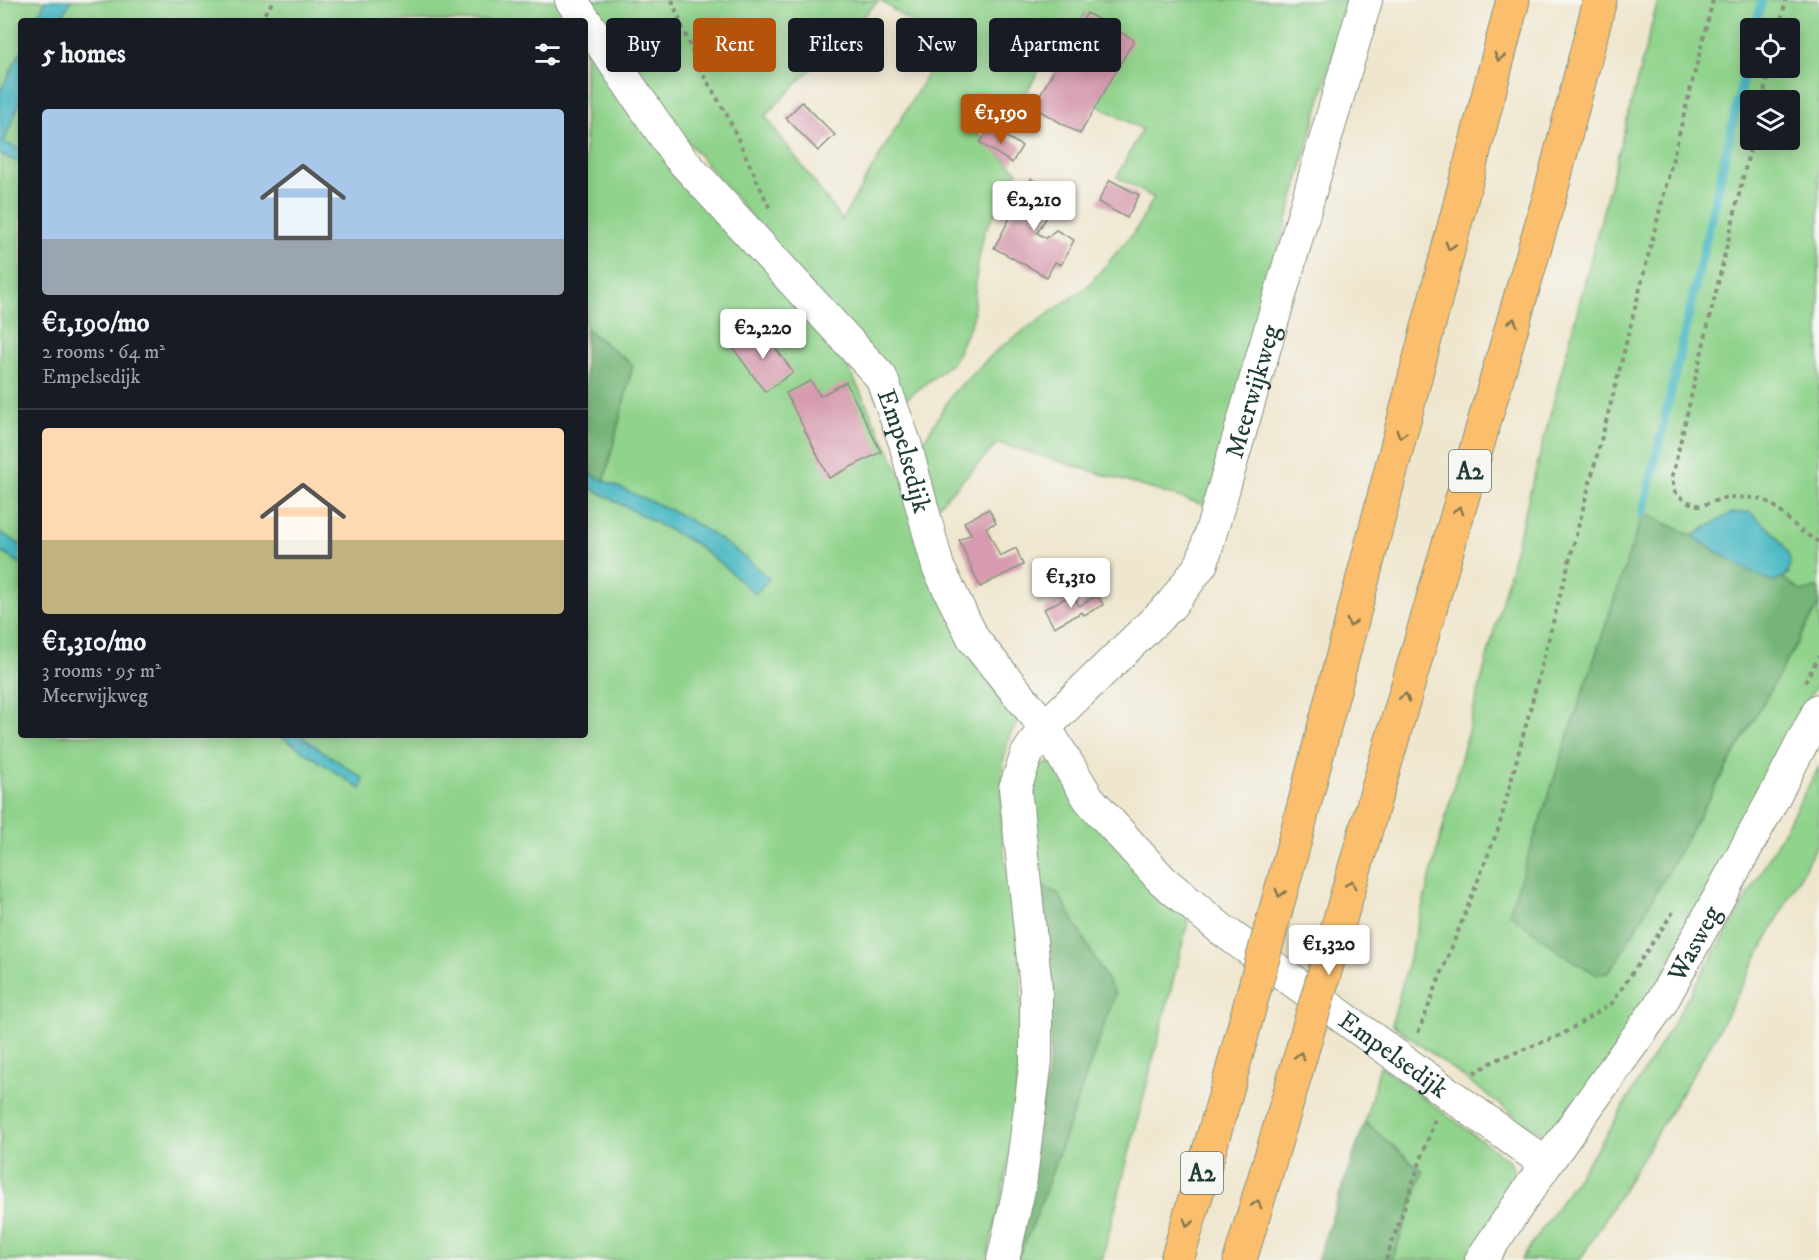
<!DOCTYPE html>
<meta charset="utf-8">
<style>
:root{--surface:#171b24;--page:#20242c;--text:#f1f3f6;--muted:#9ea1a6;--line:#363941;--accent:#b45309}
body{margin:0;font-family:"IM FELL DW Pica",serif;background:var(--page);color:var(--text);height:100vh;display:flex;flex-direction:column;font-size:22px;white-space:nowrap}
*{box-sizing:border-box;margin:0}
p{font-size:20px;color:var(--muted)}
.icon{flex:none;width:33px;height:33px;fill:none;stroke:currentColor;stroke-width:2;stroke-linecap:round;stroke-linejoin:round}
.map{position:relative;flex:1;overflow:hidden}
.panel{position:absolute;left:18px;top:18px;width:570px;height:720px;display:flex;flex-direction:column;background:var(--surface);border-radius:6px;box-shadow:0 3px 15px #0003}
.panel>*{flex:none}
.banner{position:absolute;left:606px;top:18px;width:570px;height:54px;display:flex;gap:12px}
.tools{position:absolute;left:1740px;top:18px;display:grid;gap:12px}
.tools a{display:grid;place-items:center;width:60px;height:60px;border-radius:6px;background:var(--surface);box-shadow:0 3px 15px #0003;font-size:30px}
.price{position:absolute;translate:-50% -51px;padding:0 14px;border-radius:6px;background:#fff;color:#222;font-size:20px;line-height:39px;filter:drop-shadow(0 2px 3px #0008)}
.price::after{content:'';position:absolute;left:50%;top:36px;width:18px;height:14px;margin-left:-9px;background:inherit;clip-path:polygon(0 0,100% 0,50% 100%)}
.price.selected{background:var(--accent);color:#fff}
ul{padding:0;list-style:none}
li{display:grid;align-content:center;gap:12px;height:318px;padding:0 24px}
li+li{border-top:2px solid var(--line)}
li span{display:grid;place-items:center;height:186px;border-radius:6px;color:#555}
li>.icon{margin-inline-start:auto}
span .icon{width:108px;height:108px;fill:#fffc;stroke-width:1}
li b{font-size:26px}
h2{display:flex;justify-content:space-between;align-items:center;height:72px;padding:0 24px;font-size:26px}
.tag{padding:0 21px;border-radius:6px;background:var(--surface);box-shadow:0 3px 15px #0003;font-size:21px;line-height:54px}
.tag.selected{background:var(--accent);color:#fff}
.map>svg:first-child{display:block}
.green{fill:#90d38c;stroke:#588860;stroke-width:1.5;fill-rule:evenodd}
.forest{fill:#74b578;stroke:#4a7956;stroke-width:1.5}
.water{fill:#4bb9c4;stroke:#357b7c;stroke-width:1.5}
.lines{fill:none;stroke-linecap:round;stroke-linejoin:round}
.stream{stroke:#4bb9c4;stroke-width:9}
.building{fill:#d79baf}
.minor-casing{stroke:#879281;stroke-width:34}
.motorway-casing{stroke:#879281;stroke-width:35}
.path{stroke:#879281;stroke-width:4;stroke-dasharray:4.5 4.5;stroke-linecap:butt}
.minor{stroke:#fff;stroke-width:32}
.motorway{stroke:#fabe6d;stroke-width:33}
.motorway-bridge-casing{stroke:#879281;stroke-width:35;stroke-linecap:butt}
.motorway-bridge{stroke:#fabe6d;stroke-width:33}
.oneway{stroke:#82774e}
.labels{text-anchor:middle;stroke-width:4.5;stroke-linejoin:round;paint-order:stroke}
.shield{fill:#f6f6f2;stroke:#60746d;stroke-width:1.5}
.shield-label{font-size:24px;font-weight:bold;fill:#1f3d34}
.street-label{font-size:26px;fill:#1f3d34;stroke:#f6f6f2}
</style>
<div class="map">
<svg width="1819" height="1260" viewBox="0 0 1819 1260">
<rect width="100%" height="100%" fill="#f6f6f2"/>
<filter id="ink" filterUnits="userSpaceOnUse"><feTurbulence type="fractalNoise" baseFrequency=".0167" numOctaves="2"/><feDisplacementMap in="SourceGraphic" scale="12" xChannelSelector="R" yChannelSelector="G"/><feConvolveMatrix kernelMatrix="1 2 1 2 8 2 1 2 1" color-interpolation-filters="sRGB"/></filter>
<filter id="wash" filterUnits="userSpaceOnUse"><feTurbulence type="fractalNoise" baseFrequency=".008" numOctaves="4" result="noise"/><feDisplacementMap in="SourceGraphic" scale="24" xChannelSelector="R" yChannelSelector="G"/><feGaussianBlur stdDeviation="1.35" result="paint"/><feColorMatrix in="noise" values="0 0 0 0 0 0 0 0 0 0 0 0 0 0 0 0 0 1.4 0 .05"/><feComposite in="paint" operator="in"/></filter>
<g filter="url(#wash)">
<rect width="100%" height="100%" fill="#efe6ce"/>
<g class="green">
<path d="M0,0H46L35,21H21V50L0,93Z"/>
<path d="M71,0H556L571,21H60Z"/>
<path d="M586,0H879L765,116L842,220L944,46L880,0H1348L1208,506L998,443L934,510L918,450L953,393L998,349L1088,286L1135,231L1154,198L1117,177L1142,129L1094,104L1132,41L1085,14L1060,56L1050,51L1025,95L1033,100L1027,114L989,109L976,132L1018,172L984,233L977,269L973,319L953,362L906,399L655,103Z"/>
<path d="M1658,0H1819V587L1802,592L1783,578L1789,573L1706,527L1693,536L1643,513L1607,973L1617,961L1819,604V679L1790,738L1663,974L1564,1134L1545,1136L1525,1123L1392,1024ZM1750,28H1790V68H1750ZM1750,100H1790V140H1750Z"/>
<path d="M585,40L848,367L896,465L1024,713L1010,734L1003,762L1001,829L1009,889L1021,929V1041L1012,1143L997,1218L986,1260H0V551L21,564V735H279L360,788L364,779L299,735H585V485L694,543L725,567L755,594L769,578L636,496L604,482L633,365L585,328Z"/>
<path d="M21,99V150L4,143Z"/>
<path d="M0,154L21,163V545L0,532Z"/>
<path d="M1055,761L1189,918L1102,1260H1017L1036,1217L1115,994L1041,886L1028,780L1041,766Z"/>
<path d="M1819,767V841L1711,1044L1580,1260H1521L1610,1129L1736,917Z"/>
<path d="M1380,1066L1508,1160L1516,1173L1520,1193L1476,1260H1392L1423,1172L1365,1122Z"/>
</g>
<g class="forest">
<path d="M585,328L633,365L604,482L585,470Z"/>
<path d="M1643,513L1693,536L1721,555L1774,582L1783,578L1802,592L1819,587V604L1617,961L1607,973L1596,974L1565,956L1509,913Z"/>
<path d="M1041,886L1058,893L1115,994L1036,1217L1017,1260L1050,1055L1051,961Z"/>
<path d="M1365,1122L1423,1172L1392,1260H1317Z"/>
</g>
<g class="water">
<path d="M46,0H71L60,21H35Z"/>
<path d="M21,50V99L4,142L21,150V163L0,154V93Z"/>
<path d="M585,470C617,490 654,500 686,518C716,535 744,555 769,579L755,594L725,567L694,543L585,485Z"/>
<path d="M1750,512C1769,527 1814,566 1774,582C1745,570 1719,554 1693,536L1731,513Z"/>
<path d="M0,532L21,545V564L0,551Z"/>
<path d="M279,735H299L364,779L361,789Z"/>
</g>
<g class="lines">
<g class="stream">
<path d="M1755,28L1762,0"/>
<path d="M1643,513L1750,48"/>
</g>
</g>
<g id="blocks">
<g class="building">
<path d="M1087,13L1134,40L1080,134L1033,107Z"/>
<path d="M802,102L835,135L818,151L786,118Z"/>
<path d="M990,127L1022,146L1012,163L980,143Z"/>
<path d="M1031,179L1060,195L1037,233L1046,238L1056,230L1074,240L1061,265L1055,262L1047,277L994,248Z"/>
<path d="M1110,180L1139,195L1127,218L1098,202Z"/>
<path d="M761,328L793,372L765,392L733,348Z"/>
<path d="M811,381L820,396L846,382L881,452L829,478L786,393Z"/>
<path d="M989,509L996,523L986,527L1000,556L1016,548L1023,565L980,587L959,540L971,534L964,522Z"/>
<path d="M1073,594L1079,606L1098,595L1103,605L1084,615L1082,612L1054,627L1044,609Z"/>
</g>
</g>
</g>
<g filter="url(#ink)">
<use href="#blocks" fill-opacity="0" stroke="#879281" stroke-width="1.5"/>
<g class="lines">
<g class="minor-casing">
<g id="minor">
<path id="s1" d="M571,0L678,156L881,377L905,443L938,567L974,640L1045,727L1089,799L1162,880L1221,929L1546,1164L1481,1260"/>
<path id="s2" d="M1546,1164L1660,1005L1774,797L1819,710"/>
<path id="s3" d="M1003,1260L1020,1185L1036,1060V988L1015,788L1027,754L1045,727L1171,605L1202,563L1366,0"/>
</g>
</g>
<g class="motorway-casing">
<g id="motorway">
<path d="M1296,836L1513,0"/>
<path d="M1334,940L1550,195L1600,0"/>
<path d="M1177,1260L1228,1086"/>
<path d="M1240,1260L1284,1113"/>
</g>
</g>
<g class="path">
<path d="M672,0L697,64L727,115L770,209"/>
<path d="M259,21L274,0"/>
<path d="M1779,28L1786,0"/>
<path d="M1762,100L1770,68"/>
<path d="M1752,140L1672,477L1674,491L1685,501L1700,506L1727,497L1757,498L1771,503L1801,531L1819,542"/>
<path d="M1805,682L1819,656"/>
<path d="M1418,1033L1499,827L1613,395L1713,0"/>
<path d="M1474,1073L1496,1060L1561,1035L1612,1003L1673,912"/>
<path d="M1386,1260L1435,1119"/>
</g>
<use href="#minor" class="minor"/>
<use href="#motorway" class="motorway"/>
<g class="motorway-bridge-casing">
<g id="motorway-bridge">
<path d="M1228,1086L1296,836"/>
<path d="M1284,1113L1334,940"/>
</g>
</g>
<use href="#motorway-bridge" class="motorway-bridge"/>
</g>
<defs><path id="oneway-chevron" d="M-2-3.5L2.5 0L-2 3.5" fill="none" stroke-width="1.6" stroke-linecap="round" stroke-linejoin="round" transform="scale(1.5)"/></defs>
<g class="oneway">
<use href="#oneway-chevron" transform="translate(1499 57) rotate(104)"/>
<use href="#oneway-chevron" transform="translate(1450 246) rotate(105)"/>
<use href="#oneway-chevron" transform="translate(1513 322) rotate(-74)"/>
<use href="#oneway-chevron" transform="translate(1401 434) rotate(105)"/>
<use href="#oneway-chevron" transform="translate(1459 510) rotate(-74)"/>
<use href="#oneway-chevron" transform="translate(1351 623) rotate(105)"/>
<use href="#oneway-chevron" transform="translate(1405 697) rotate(-74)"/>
<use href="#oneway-chevron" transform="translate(1351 884) rotate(-74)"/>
<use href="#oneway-chevron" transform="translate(1280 893) rotate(105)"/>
<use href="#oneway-chevron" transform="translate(1300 1056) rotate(-74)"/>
<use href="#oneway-chevron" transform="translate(1257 1204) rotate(-74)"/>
<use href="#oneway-chevron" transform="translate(1188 1223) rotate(106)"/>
</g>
</g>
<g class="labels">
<g class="shield">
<rect x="1449" y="450" width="42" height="42" rx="4.5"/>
<rect x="1181" y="1152" width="42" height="42" rx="4.5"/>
</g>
<g class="shield-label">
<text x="1470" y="479">A2</text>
<text x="1202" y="1181">A2</text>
</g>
<g class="street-label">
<text dy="9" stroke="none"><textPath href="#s3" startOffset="951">Meerwijkweg</textPath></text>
<text dy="9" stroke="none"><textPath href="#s1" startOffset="567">Empelsedijk</textPath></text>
<text dy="9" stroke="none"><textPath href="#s2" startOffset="266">Wasweg</textPath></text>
<text dy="9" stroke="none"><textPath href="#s1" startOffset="1365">Empelsedijk</textPath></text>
</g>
</g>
</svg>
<div class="tools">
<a><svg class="icon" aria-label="locate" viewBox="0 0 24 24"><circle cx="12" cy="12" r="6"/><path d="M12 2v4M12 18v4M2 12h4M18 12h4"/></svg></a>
<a><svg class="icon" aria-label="layers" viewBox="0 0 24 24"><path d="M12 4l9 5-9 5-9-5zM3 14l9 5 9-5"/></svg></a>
</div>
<b class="price selected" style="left:1001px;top:145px">€1,190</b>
<b class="price" style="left:1034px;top:232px">€2,210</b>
<b class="price" style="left:763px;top:360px">€2,220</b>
<b class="price" style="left:1071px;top:609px">€1,310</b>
<b class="price" style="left:1329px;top:976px">€1,320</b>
<div class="banner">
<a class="tag">Buy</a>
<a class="tag selected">Rent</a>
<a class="tag">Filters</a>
<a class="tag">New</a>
<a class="tag">Apartment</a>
</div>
<section class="panel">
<h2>5 homes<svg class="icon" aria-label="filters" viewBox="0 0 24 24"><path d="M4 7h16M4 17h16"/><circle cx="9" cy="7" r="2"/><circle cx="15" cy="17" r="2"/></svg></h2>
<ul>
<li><span style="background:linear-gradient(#a9c7e8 70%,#9aa5b1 0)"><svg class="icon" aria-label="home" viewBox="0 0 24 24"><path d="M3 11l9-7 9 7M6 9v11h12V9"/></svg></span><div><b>€1,190/mo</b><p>2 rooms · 64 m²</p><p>Empelsedijk</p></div></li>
<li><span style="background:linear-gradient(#ffd9b3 60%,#c2b280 0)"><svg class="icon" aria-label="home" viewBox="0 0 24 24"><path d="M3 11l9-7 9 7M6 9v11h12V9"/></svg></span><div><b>€1,310/mo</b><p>3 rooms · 95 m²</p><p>Meerwijkweg</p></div></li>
</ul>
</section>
</div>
